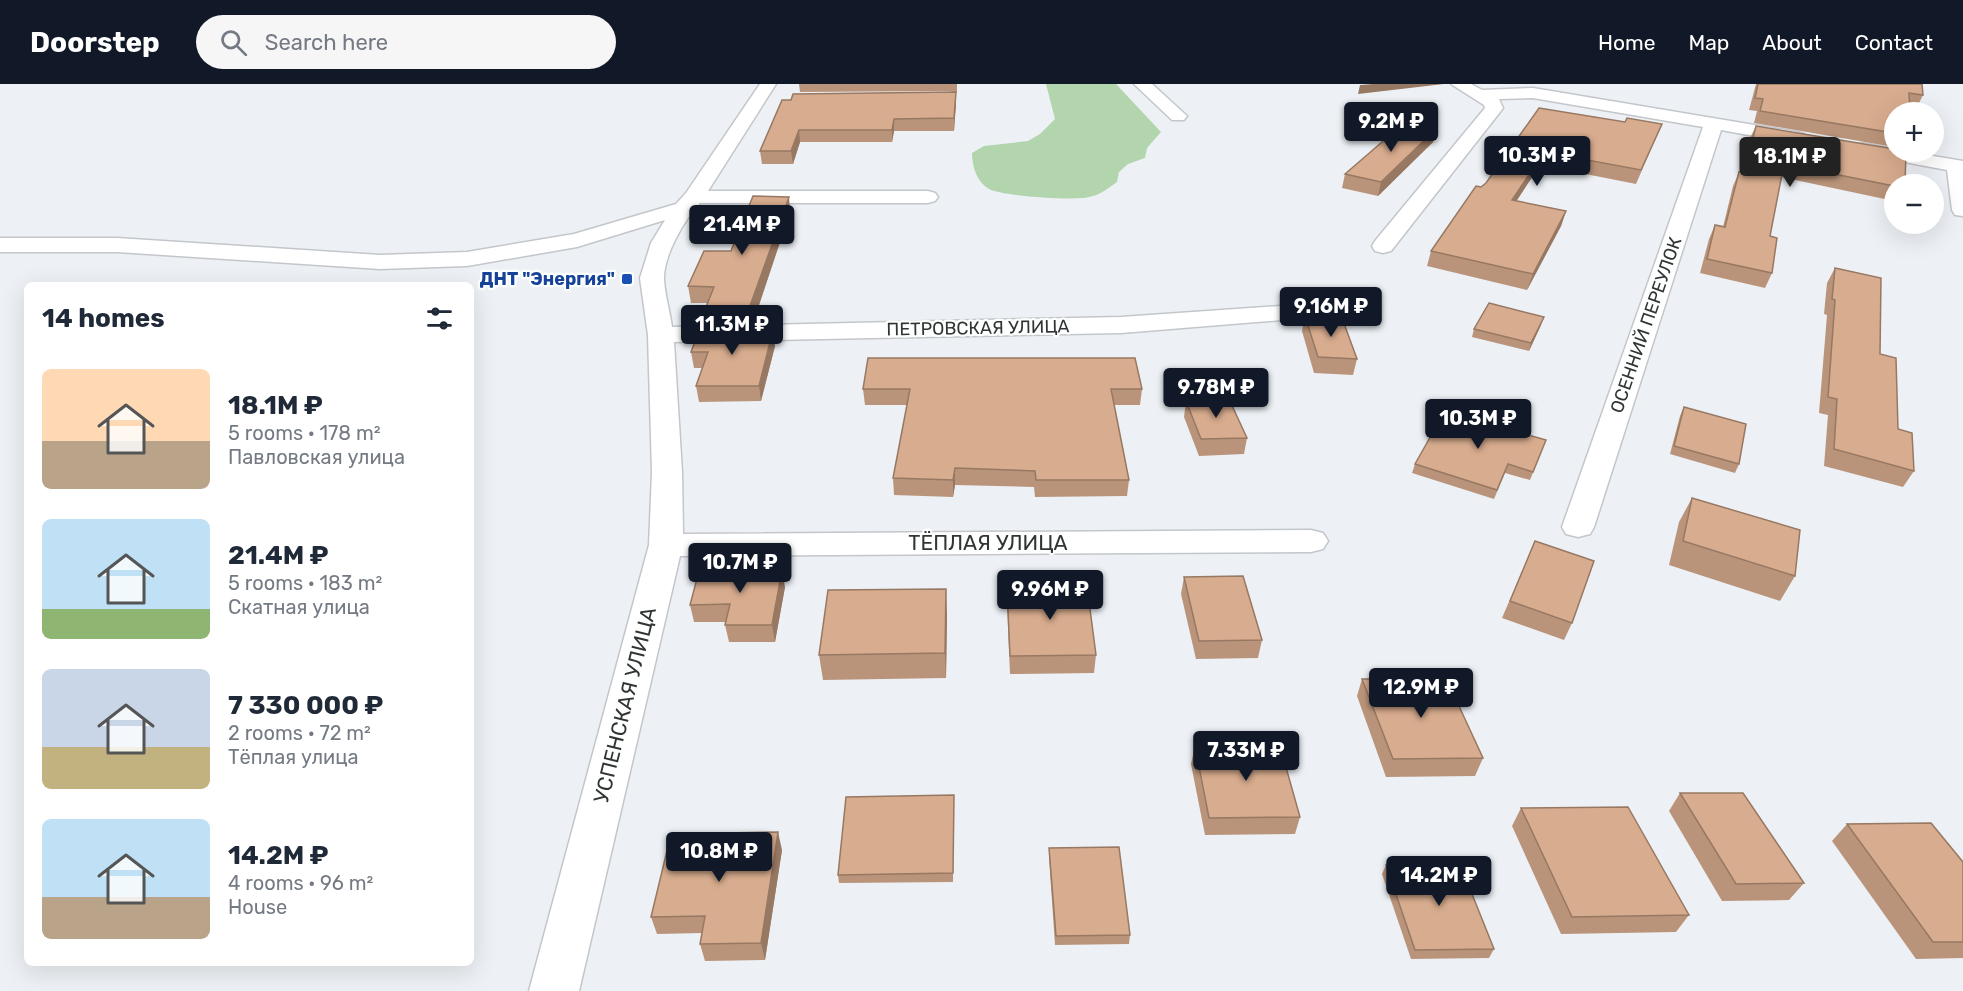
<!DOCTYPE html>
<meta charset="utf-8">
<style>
:root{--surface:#fff;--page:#f6f6f7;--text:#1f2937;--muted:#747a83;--accent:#111827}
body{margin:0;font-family:Rubik,sans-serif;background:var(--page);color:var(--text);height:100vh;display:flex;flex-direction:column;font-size:22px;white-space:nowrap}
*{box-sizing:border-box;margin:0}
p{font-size:20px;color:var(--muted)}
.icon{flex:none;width:33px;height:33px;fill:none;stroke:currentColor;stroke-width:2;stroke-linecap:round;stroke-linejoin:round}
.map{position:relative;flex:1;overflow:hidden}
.drawer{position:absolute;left:24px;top:198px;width:450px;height:684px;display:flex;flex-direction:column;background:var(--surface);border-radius:9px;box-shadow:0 6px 24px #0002}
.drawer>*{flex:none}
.fabs{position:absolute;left:1884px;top:18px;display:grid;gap:12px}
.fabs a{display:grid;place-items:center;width:60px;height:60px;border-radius:50%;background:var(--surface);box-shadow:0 6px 24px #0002;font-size:30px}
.price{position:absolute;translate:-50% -51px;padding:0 14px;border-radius:6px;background:var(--accent);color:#fff;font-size:20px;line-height:39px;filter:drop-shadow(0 2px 3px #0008)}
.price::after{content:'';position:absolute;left:50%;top:36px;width:18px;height:14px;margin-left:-9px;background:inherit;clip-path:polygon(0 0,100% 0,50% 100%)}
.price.on{background:#222;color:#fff}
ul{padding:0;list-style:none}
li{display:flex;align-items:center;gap:18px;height:150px;padding:0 18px}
li span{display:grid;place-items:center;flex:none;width:168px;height:120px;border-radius:9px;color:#555}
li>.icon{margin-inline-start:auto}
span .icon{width:72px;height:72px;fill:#fffc;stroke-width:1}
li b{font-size:26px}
h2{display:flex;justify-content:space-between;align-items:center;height:72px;padding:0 18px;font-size:26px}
header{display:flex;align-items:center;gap:36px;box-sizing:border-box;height:84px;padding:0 30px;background:var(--accent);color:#fff}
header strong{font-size:28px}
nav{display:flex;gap:33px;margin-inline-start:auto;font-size:21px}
.search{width:420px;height:54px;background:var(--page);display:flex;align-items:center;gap:15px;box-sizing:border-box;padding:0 21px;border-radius:33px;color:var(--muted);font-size:22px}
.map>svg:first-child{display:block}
.green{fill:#b2d5ad}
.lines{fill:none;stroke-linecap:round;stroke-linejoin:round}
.minor-casing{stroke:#c3c6ca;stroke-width:3}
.minor{fill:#fff;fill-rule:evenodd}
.wall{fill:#ba947a}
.shaded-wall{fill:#977863}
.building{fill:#d8ac8e;stroke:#977863;stroke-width:1.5}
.transit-dot{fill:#1a4fb4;stroke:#fdfefe;stroke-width:2}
.labels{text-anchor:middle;stroke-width:4.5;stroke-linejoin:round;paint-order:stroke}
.far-transit-label{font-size:18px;font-weight:bold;fill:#164399;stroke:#fdfefe;text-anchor:end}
.far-street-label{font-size:18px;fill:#323334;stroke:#fdfefe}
.street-label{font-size:21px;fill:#323334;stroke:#fdfefe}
</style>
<header>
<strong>Doorstep</strong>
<div class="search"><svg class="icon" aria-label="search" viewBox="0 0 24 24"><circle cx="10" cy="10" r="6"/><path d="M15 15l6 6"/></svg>Search here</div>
<nav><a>Home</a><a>Map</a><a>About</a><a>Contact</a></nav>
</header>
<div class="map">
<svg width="1963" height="907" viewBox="0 0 1963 907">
<rect width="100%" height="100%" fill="#edf1f5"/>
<path class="green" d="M1046,0H1116L1161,48L1147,64L1145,74L1128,80L1119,88L1117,98C1109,104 1100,111 1089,113C1075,117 1001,112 989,105C977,98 972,83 972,69L984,62L1028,57L1040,50L1055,35Z"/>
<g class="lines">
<g class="minor-casing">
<g id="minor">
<path d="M760,0H776L708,107H928L935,109L938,113L935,117L928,119H700C684,136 663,172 664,196C665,211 670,228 672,243L1121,233L1295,221L1304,223L1307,228L1304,233L1295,235L1121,249L674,258L682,388L683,450L1311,446L1323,449L1328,457L1323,465L1311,468L680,472L579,907H529L649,461L652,388L648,251L640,194L651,159L665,136L577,163L467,182L380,185L117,168H0V154H117L380,171L467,168L574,150L676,120L686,109Z"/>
<path d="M1134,0H1152L1187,32L1184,36H1172Z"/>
<path d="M1451,0H1471L1482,6L1533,4L1797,48L1804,50L1806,54L1804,58L1797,60L1721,46L1594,443L1590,450L1578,453L1566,450L1562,443L1703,43L1533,14L1499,15L1503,24L1500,28L1391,167L1383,169L1375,167L1372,162L1375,157L1485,24L1484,21Z"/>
<path d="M1863,59L1894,65V68H1909L1963,77V132L1955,131L1952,126L1947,86L1856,69L1853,65L1856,61Z"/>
</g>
</g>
<use href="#minor" class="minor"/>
</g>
<g class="wall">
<path d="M799,0H957V9L956,8L954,47H894L892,58H800L793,80H762L760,67L791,16L954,8L949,7L800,8Z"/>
<path d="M1756,0H1922L1923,11L1917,23L1910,22L1894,28V63L1754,39L1757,27L1749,26Z"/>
<path d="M1539,24L1625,38L1662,40L1636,100L1540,81L1516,117L1566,127L1561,142L1527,206L1427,182L1431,167L1481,103L1486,99Z"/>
<path d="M1756,42L1894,100V117L1781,93L1770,152L1772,189L1765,204L1700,189L1709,155L1715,141L1723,143L1733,102L1739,88L1741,89L1750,54Z"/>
<path d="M1436,45L1433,58L1378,112L1342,104L1345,90Z"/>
<path d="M790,128L753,239L709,240L706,223L708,219H691L688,202L731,167Z"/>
<path d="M1835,184L1880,270L1898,345L1914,387L1903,403L1824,382L1828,331L1819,329L1827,231L1824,230L1827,199Z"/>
<path d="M1305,232L1357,275L1353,291L1314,289L1302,247Z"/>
<path d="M1541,241L1529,267L1472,253L1474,245Z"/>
<path d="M744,247L775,262L761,317L699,318L696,302L702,284H694L691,268Z"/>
<path d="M863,305H1142L1140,321H1114L1129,396L1127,412L1035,413L1034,403L955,401L953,413L894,411L893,394L907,321H865Z"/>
<path d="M1186,317L1247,354L1244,370L1199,372L1184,333Z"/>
<path d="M1684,323L1739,380L1735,389L1670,370L1680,332Z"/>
<path d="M1546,356L1530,396L1505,389L1494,415L1412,389L1415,380Z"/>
<path d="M1692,414L1795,492L1780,517L1669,481L1679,438Z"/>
<path d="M1535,457L1572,539L1564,556L1502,534Z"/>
<path d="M1184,493L1262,556L1258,574L1196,575L1181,510Z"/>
<path d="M785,503L775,558H729L725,541L726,538H694L690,521Z"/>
<path d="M1007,503L1096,571L1094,589L1010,590L1007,520Z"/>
<path d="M947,530L946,594L823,596L819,571Z"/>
<path d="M1362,595L1483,674L1475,692L1386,693L1357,612Z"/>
<path d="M1195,662L1300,733L1295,750L1205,751L1191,680Z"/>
<path d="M1680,709L1804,799L1789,816L1722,817L1669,727Z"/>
<path d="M954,711L953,798L839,799L838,791Z"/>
<path d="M1521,724L1689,831L1676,848L1561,850L1512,742Z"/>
<path d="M1847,740L1963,778V874L1916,875L1832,757Z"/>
<path d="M1049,764L1130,851L1129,860L1055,861L1049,773Z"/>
<path d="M782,766L765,876L705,877L700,860L702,849L657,850L651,833Z"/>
<path d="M1386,781L1494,865L1489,874L1411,875L1382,790Z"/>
</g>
<g class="shaded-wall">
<path d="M1373,0H1444L1358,10L1360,1Z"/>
<path d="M956,8V20L954,47V34Z"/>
<path d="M894,35V47L892,58V46Z"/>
<path d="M1436,45L1433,58L1378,112L1381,98Z"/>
<path d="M799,46L800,58L793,80L791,67Z"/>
<path d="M1544,68L1540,81L1508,130L1512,116Z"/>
<path d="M789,113L790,128L753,239L750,222Z"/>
<path d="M1566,127L1561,142L1527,206L1533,190Z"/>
<path d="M1544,233L1541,241L1529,267L1531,259Z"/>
<path d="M773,246L775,262L761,317L759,302Z"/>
<path d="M955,384V401L953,413V396Z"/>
<path d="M782,486L785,503L775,558L772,541Z"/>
<path d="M946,505L947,530L946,594L945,569Z"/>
<path d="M778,748L782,766L765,876L761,859Z"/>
</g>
<g class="building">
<path d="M1758,0H1922L1923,11L1909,9L1910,28H1894V49L1760,27L1763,15L1755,14Z"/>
<path d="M956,8L954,34L894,35L892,46H799L791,67H760L782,16H791L793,10Z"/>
<path d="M1539,24L1625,38L1627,34L1662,40L1641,86L1544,68L1512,116L1566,127L1533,190L1431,167L1476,102L1481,103L1486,99Z"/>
<path d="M1404,39L1436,45L1381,98L1345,90Z"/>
<path d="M1756,42L1894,65V68H1906L1905,100H1894V102L1784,80L1770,152L1777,154L1772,189L1707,175L1715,141L1725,143L1739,88L1744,89Z"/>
<path d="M753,112L789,113L750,222L706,223L714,203L688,202L704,167H731Z"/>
<path d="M1835,184L1881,194L1880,270L1896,274L1898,345L1912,349L1914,387L1834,365L1837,315L1828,313L1835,216L1832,215Z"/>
<path d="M1489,219L1544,233L1531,259L1474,245Z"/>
<path d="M1305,232L1342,234L1357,275L1318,273Z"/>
<path d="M700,244H744L743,247L773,246L759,302H696L708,268H691Z"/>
<path d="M868,274H1135L1142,305H1111L1129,396H1036L1035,387L955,384L953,396L893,394L910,305H863Z"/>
<path d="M1229,315L1247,354L1201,355L1186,317Z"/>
<path d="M1684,323L1746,340L1739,380L1674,362Z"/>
<path d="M1445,327L1546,356L1533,388L1508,380L1497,406L1415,380Z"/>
<path d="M1692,414L1800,446L1795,492L1683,457Z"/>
<path d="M1535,457L1594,477L1572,539L1510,517Z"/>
<path d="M782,486L772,541H725L730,520L690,521L699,487Z"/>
<path d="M1243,492L1262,556L1199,557L1184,493Z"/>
<path d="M1087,502L1096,571L1010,572L1007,503Z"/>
<path d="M946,505L945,569L819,571L828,506Z"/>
<path d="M1446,594L1483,674L1393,675L1362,595Z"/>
<path d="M1195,662H1280L1300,733L1209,734Z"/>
<path d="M1680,709H1743L1804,799L1736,800Z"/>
<path d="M954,711L953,789L838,791L846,713Z"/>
<path d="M1628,723L1689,831L1572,833L1521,724Z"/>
<path d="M1931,739L1963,778V858H1933L1847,740Z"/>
<path d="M778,748L761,859L700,860L705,832L651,833L671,750Z"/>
<path d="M1119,763L1130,851L1056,852L1049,764Z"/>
<path d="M1460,780L1494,865L1415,866L1386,781Z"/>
</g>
<rect class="transit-dot" x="621" y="189" width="12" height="12" rx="3"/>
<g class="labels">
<g class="far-transit-label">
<text x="615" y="201">ДНТ "Энергия"</text>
</g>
<g class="far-street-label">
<text transform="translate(1646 241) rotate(-71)" y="6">ОСЕННИЙ ПЕРЕУЛОК</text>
<text transform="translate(978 244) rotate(-1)" y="6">ПЕТРОВСКАЯ УЛИЦА</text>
</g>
<g class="street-label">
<text x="988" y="466">ТЁПЛАЯ УЛИЦА</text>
<text transform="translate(625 621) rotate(-76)" y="7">УСПЕНСКАЯ УЛИЦА</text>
</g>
</g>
</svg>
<div class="fabs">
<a>+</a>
<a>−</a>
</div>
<b class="price" style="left:1391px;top:69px">9.2M ₽</b>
<b class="price" style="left:1537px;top:103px">10.3M ₽</b>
<b class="price on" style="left:1790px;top:104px">18.1M ₽</b>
<b class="price" style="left:742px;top:172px">21.4M ₽</b>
<b class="price" style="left:1331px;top:254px">9.16M ₽</b>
<b class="price" style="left:732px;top:272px">11.3M ₽</b>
<b class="price" style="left:1216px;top:335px">9.78M ₽</b>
<b class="price" style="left:1478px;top:366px">10.3M ₽</b>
<b class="price" style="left:740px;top:510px">10.7M ₽</b>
<b class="price" style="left:1050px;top:537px">9.96M ₽</b>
<b class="price" style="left:1421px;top:635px">12.9M ₽</b>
<b class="price" style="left:1246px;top:698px">7.33M ₽</b>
<b class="price" style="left:719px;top:799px">10.8M ₽</b>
<b class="price" style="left:1439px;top:823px">14.2M ₽</b>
<section class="drawer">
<h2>14 homes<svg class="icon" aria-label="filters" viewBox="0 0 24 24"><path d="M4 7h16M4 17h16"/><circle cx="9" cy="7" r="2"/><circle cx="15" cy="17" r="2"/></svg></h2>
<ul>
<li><span style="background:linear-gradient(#ffd9b3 60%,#b9a48a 0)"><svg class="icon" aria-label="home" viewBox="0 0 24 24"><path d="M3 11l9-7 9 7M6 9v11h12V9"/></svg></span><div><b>18.1M ₽</b><p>5 rooms · 178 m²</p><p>Павловская улица</p></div></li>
<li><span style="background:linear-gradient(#bfe0f5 75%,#8fb573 0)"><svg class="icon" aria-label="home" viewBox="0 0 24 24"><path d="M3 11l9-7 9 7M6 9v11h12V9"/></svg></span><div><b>21.4M ₽</b><p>5 rooms · 183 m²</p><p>Скатная улица</p></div></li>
<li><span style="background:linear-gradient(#c9d6e8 65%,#c2b280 0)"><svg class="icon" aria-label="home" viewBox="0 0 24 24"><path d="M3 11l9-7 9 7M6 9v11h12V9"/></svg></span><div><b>7 330 000 ₽</b><p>2 rooms · 72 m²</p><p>Тёплая улица</p></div></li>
<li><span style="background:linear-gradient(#bfe0f5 65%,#b9a48a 0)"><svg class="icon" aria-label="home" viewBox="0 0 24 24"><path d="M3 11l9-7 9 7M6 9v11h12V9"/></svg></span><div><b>14.2M ₽</b><p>4 rooms · 96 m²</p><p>House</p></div></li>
</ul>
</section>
</div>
